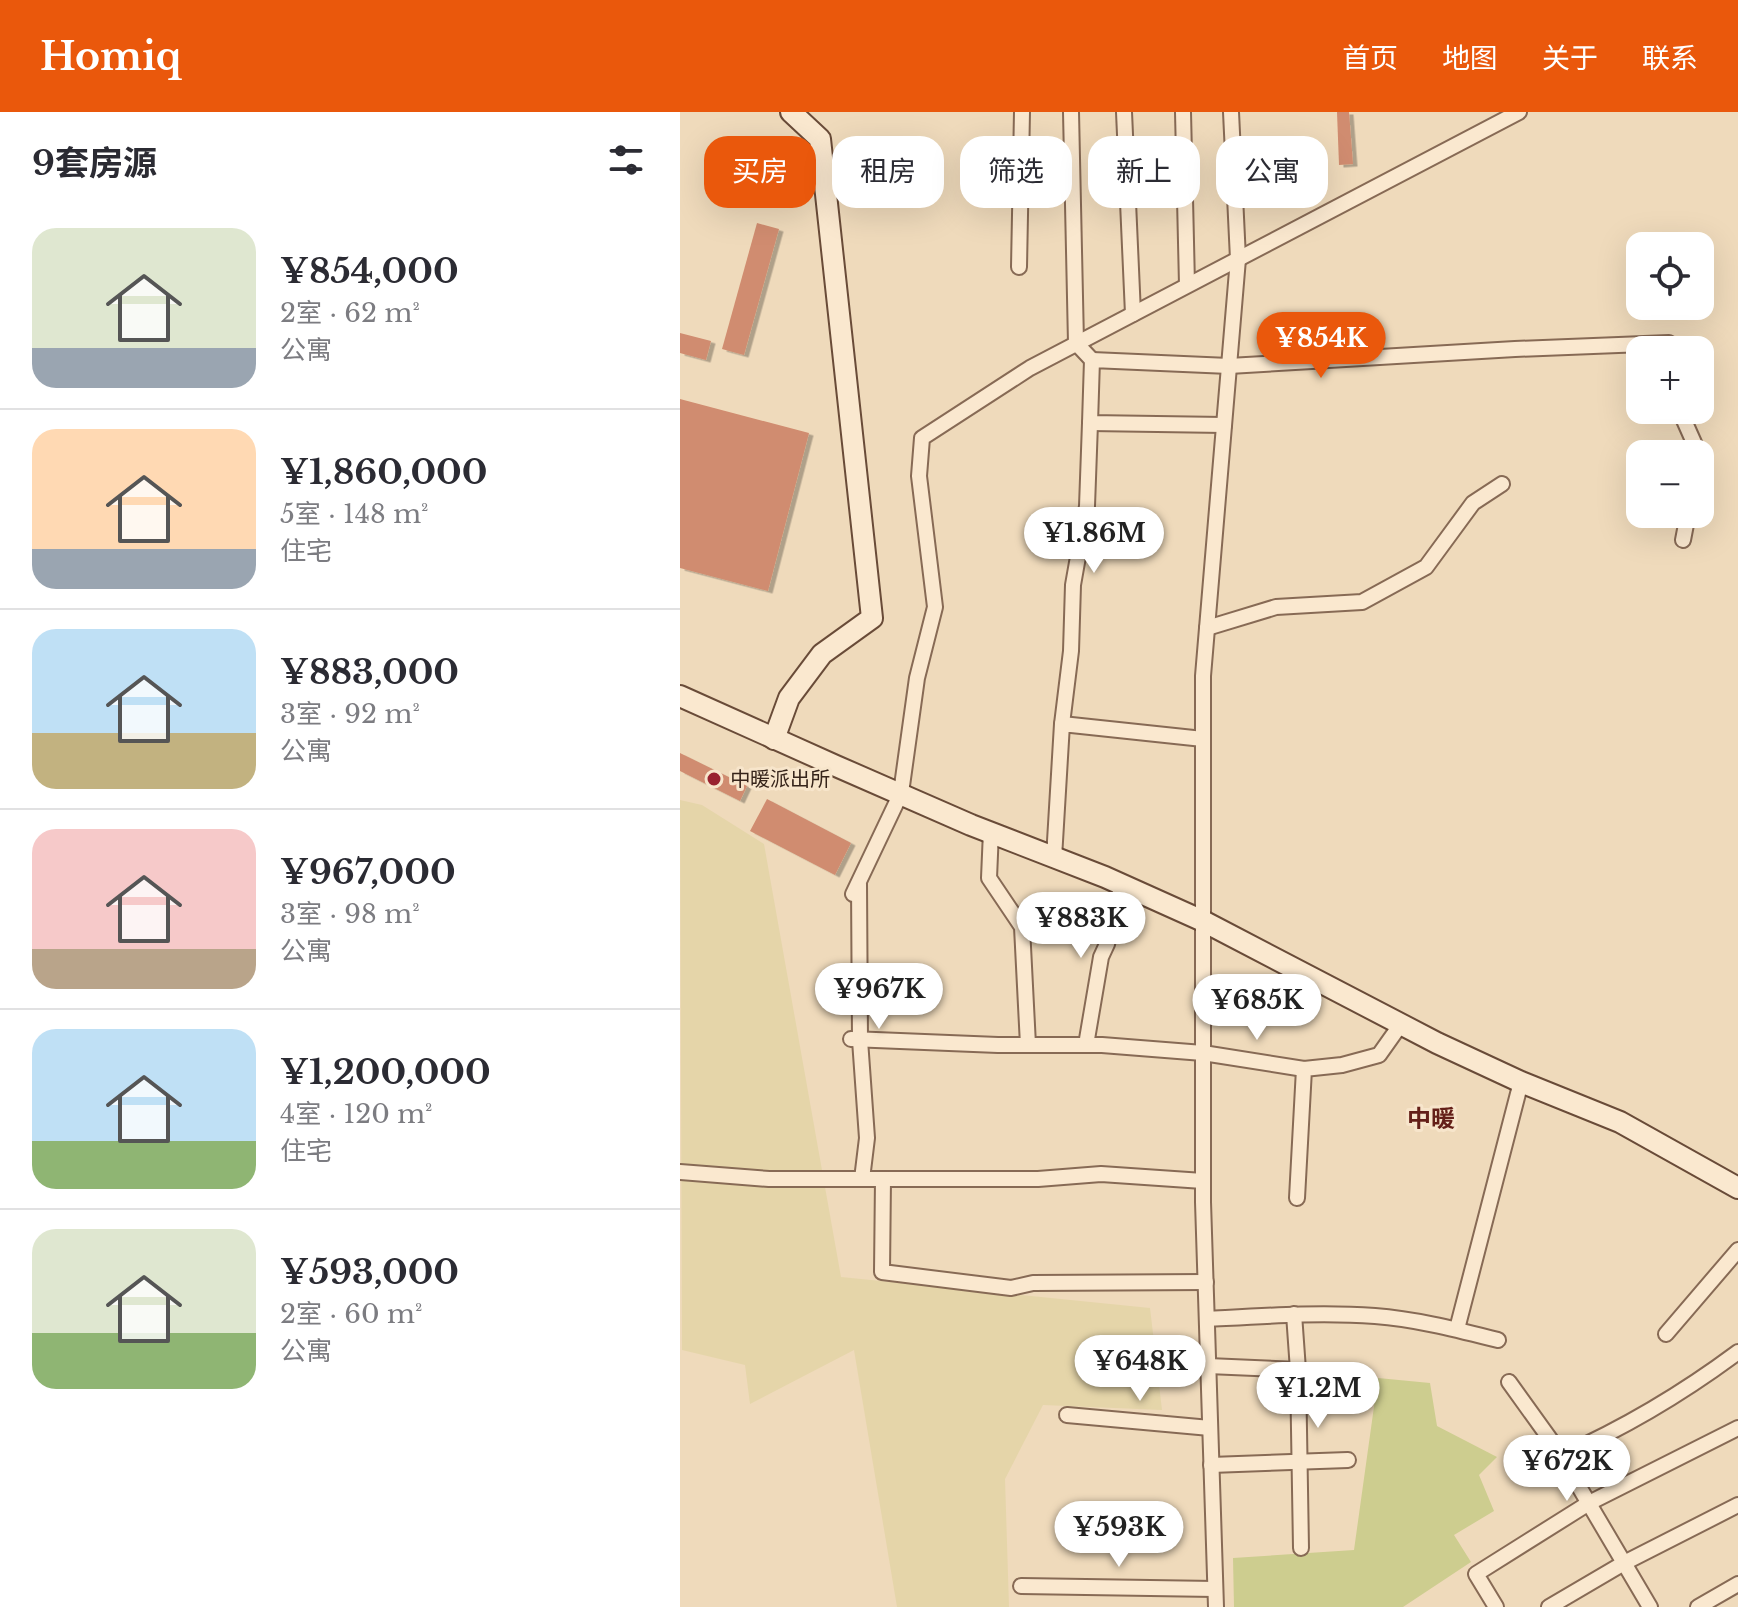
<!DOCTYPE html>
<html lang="zh">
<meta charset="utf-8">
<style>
:root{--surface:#fff;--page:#f7f7f7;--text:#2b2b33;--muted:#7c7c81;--line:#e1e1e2;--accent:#ea580c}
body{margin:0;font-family:"Libre Baskerville","Noto Sans SC",serif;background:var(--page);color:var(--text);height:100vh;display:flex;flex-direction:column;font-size:30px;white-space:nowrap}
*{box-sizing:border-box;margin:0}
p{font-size:26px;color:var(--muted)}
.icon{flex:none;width:44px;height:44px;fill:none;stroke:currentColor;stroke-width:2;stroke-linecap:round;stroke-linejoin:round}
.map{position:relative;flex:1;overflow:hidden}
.panel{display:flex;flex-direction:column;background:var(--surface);width:680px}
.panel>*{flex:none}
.top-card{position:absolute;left:24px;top:24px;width:760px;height:72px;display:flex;gap:16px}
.tools{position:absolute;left:946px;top:120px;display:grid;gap:16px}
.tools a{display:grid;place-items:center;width:88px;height:88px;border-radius:16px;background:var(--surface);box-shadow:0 8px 32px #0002;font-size:40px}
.price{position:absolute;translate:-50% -68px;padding:0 18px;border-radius:28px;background:#fff;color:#222;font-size:26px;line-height:52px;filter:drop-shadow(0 2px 4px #0008)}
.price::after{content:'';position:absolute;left:50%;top:48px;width:24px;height:18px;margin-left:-12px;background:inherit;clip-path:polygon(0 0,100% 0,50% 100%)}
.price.current{background:var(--accent);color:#fff}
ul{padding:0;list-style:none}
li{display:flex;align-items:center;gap:24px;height:200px;padding:0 32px}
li+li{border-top:2px solid var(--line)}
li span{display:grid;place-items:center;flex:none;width:224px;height:160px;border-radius:24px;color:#555}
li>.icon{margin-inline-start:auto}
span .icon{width:96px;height:96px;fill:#fffc;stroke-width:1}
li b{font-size:34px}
h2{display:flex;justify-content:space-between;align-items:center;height:96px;padding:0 32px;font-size:34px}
.chip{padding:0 28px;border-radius:24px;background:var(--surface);box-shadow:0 8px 32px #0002;font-size:28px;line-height:72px}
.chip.current{background:var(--accent);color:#fff}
header{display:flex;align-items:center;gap:48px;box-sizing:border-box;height:112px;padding:0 40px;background:var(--accent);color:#fff}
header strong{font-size:38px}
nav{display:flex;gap:44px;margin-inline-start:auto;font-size:28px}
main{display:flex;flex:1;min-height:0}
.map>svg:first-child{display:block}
.farmland{fill:#e5d5a9}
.green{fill:#cdcd8f}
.building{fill:#d08c6f;filter:url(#shadow)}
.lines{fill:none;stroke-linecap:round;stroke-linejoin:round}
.street-casing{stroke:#876a55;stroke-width:18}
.secondary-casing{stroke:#694b38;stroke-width:24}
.street{stroke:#fae8cf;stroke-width:14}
.secondary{stroke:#fae8cf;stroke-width:20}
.poi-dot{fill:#992230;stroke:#f7e5cb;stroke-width:3}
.labels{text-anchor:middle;stroke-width:6;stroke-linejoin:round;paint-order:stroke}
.poi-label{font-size:20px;fill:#36241a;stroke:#f7e5cb;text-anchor:start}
.quarter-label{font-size:24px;font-weight:bold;fill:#641f18;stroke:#f7e5cb}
</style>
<header>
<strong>Homiq</strong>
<nav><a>首页</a><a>地图</a><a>关于</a><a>联系</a></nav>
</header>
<main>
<section class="panel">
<h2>9套房源<svg class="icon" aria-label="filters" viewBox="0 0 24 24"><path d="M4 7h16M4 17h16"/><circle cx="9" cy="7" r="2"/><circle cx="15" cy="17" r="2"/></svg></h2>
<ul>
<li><span style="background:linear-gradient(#dfe7d0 75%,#9aa5b1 0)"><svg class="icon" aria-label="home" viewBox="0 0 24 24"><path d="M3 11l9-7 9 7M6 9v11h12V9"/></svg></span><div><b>¥854,000</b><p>2室 · 62 m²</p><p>公寓</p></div></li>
<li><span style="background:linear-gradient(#ffd9b3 75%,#9aa5b1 0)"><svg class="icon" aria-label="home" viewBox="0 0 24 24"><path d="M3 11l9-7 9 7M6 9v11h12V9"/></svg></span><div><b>¥1,860,000</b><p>5室 · 148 m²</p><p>住宅</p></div></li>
<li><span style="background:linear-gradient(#bfe0f5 65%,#c2b280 0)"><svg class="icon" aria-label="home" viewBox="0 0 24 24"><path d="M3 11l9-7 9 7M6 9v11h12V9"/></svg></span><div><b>¥883,000</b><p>3室 · 92 m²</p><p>公寓</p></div></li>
<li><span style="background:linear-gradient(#f6c9c9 75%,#b9a48a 0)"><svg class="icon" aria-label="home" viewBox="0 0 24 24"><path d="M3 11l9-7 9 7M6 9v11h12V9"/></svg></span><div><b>¥967,000</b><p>3室 · 98 m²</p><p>公寓</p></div></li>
<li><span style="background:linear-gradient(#bfe0f5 70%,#8fb573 0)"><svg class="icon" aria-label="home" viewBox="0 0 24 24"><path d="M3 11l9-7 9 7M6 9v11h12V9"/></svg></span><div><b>¥1,200,000</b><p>4室 · 120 m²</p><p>住宅</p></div></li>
<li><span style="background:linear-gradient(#dfe7d0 65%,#8fb573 0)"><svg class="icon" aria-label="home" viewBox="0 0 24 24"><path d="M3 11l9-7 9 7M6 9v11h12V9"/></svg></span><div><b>¥593,000</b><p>2室 · 60 m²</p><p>公寓</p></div></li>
</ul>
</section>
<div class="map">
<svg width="1058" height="1495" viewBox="0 0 1058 1495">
<defs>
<filter id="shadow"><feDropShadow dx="4.5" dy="2.5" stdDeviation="0" flood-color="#0004"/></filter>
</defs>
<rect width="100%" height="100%" fill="#efdabb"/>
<path class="farmland" d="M0,688L22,693L84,732L161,1165L470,1196L482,1298L363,1293L325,1367L329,1495H217L174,1238L70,1292L65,1253L2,1238Z"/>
<path class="green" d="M698,1266L750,1271L757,1314L817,1345L799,1363L814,1399L774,1423L791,1450L723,1495H554L553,1446L674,1438Z"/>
<g class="building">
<path d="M657,0H669L673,52L659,53Z"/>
<path d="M77,111L99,117L64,243L42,237Z"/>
<path d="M0,221L31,229L26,248L0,241Z"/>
<path d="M0,287L129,321L88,479L0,456Z"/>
<path d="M0,641L67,674L60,689L0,659Z"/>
<path d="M87,687L171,731L155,763L70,719Z"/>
</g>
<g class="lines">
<g class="street-casing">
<g id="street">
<path d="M391,0L396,231L412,248"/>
<path d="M444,0L453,202"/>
<path d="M503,0L507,173"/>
<path d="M339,155L342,0"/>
<path d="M1005,298L1003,306L1019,342"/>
<path d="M544,313L410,311L412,248L549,254L835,237L989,231L999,238"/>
<path d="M1003,428L1008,402"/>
<path d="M527,516L596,495L682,490L746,455L793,391L822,372"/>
<path d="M382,612L391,539L393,473L407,394L410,311"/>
<path d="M311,719L309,766L342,815L348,933"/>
<path d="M374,746L382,612L523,627"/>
<path d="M179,772L180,928L187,1026L182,1067"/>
<path d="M173,782L221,681L237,566L255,495L239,364L242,326L350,256L839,0"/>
<path d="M171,927L318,933H422L523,941L624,957"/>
<path d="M406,933L421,845L427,832L442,772"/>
<path d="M0,1060L89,1067H358L421,1062L523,1069"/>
<path d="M203,1067L202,1160L331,1176L353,1171L526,1170"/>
<path d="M617,1086L624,957L662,953L699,943L721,912"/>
<path d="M614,1202L618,1258L621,1436"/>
<path d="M527,1207C583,1204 639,1200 695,1204C736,1207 778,1218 818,1228"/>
<path d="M777,1217L841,970"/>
<path d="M986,1222L1058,1138"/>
<path d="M528,1254L618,1258"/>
<path d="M829,1270L875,1334L970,1495"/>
<path d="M387,1303L530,1316"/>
<path d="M881,1344C944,1316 1003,1281 1058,1240"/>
<path d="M531,1353L668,1348"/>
<path d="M341,1474L535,1477"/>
<path d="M536,1495L523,1090V564L558,147L551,0"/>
<path d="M816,1495L796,1462L909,1391L1058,1316"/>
<path d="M869,1495L944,1451L1058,1393"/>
<path d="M1018,1495L1058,1472"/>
</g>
</g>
<g class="secondary-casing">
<g id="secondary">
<path d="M0,584L156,654L291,713L425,765L523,809L757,931L841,970L940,1010L1058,1076"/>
<path d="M94,627L109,586L142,542L192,506L140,27L111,0"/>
</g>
</g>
<use href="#street" class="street"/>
<use href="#secondary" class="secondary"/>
</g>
<circle class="poi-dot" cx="34" cy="667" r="8"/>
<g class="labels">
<g class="poi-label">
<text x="50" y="674">中暖派出所</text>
</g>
<g class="quarter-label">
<text x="751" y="1015">中暖</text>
</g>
</g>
</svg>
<div class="tools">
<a><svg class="icon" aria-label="locate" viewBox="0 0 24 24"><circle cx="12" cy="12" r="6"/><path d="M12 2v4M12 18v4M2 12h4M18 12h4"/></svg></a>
<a>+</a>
<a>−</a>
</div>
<b class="price current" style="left:641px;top:268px">¥854K</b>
<b class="price" style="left:414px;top:463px">¥1.86M</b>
<b class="price" style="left:401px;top:848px">¥883K</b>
<b class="price" style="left:199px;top:919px">¥967K</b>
<b class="price" style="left:577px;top:930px">¥685K</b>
<b class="price" style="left:460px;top:1291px">¥648K</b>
<b class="price" style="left:638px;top:1318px">¥1.2M</b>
<b class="price" style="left:887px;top:1391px">¥672K</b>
<b class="price" style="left:439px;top:1457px">¥593K</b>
<div class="top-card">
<a class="chip current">买房</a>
<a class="chip">租房</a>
<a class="chip">筛选</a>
<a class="chip">新上</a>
<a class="chip">公寓</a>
</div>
</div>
</main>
